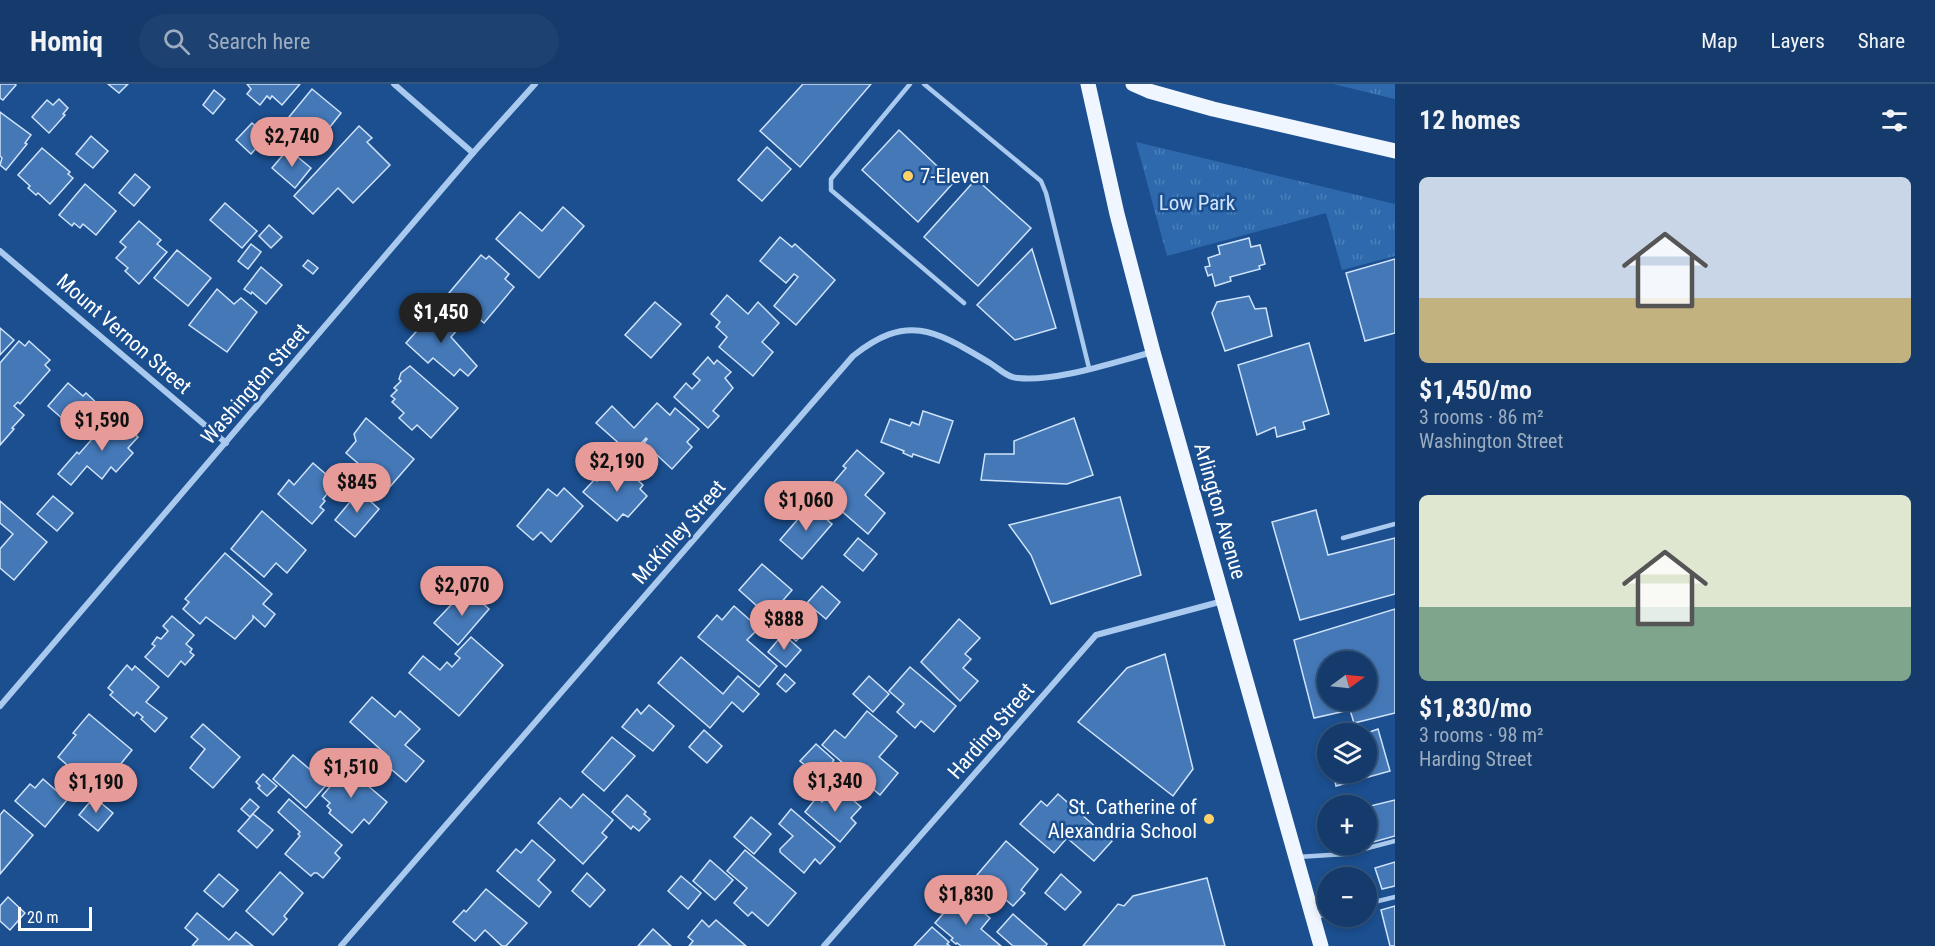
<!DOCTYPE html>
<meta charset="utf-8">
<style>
:root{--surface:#143b6b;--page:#1d4271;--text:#f1f3f6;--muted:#9dadc1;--line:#33557e;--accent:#e69b98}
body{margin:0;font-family:"Roboto Condensed",sans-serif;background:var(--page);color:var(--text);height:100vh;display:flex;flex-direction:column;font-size:22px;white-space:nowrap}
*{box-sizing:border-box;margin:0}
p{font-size:20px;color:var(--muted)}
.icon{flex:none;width:33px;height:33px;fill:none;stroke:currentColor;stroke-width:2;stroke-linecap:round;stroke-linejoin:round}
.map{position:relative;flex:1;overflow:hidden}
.panel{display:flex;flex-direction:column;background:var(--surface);width:540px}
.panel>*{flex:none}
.needle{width:39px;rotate:75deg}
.controls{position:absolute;left:1317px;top:567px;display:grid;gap:12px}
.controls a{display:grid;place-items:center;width:60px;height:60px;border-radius:50%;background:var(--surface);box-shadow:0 3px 9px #0003,0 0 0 2px var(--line);font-size:30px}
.scale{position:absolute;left:18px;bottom:15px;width:74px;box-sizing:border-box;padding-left:6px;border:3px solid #fff;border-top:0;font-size:16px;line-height:21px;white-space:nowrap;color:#fff;-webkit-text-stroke:4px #1b4f8f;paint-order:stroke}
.price{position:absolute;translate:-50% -51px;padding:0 14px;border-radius:21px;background:var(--accent);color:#111;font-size:20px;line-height:39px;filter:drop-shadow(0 2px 3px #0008)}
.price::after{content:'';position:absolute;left:50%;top:36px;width:18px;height:14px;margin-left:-9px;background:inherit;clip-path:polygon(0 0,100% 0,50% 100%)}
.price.selected{background:#222;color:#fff}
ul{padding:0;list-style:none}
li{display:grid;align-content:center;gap:12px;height:318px;padding:0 24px}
li span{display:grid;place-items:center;height:186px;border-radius:9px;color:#555}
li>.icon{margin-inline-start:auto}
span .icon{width:108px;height:108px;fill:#fffc;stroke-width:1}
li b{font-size:26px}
h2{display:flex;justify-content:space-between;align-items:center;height:72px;padding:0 24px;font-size:26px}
header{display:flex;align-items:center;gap:36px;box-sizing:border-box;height:84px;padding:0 30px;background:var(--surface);border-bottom:2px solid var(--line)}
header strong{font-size:28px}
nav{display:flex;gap:33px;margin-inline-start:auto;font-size:21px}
.search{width:420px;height:54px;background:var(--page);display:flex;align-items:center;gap:15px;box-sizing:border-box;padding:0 21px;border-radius:33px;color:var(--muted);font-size:22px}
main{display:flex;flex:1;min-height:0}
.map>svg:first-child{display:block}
.park{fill:url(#park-tufts)}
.building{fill:#4478b7;stroke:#cfe3fa;stroke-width:1.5;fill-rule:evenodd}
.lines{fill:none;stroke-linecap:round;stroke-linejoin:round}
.service{stroke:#a9c9ee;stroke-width:4.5}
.minor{stroke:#a9c9ee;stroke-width:6}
.primary{stroke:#f0f6ff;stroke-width:15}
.poi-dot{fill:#ffd166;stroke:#1b4f8f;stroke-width:2}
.labels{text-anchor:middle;stroke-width:5;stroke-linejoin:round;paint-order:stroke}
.poi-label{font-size:21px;fill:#fff;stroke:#1b4f8f;text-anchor:start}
.park-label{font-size:21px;fill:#cfe3fa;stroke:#1b4f8f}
.street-label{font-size:21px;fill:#fff;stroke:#1b4f8f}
</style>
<header>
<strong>Homiq</strong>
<div class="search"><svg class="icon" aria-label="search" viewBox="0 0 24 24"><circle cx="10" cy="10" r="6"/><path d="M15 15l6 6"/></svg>Search here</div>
<nav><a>Map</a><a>Layers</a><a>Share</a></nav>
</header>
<main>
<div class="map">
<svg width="1395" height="862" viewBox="0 0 1395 862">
<defs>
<pattern id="park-tufts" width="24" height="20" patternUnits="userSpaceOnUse" patternTransform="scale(1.5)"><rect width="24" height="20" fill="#2e69ad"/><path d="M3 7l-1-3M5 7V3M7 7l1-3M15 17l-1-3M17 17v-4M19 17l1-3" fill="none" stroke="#4d80b9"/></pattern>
</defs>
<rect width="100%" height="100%" fill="#1b4f8f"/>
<g class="park">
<path d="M1333,0H1395V15Z"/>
<path d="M1136,58L1395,120V172L1342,186L1326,129L1167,172Z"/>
</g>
<g class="building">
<path d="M0,0H15L16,1L3,16L0,14Z"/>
<path d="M108,0H128L119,9Z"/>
<path d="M300,0L282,21L272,12L270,15L267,12L260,21L247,10L251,5L247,0Z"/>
<path d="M803,0H871L800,83L760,47Z"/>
<path d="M312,5L341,29L318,58L305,47L297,58L280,44Z"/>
<path d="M214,6L225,15L213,30L203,21Z"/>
<path d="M59,15L68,24L63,30L65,31L49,49L32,33L47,16L53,21Z"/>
<path d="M0,28L31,51L25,59L27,60L6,86L0,81L2,74L0,72Z"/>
<path d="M252,39L267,52L251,70L236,56Z"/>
<path d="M359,42L372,54L367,58L390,81L353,119L338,104L313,130L294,112Z"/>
<path d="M899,46L954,98L918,138L862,86Z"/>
<path d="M91,52L108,67L93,84L76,70Z"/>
<path d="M767,63L791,85L762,117L738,96Z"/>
<path d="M42,64L70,88L68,90L73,94L50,120L38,109L36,111L28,104L30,102L18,91Z"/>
<path d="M288,65L311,84L295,104L272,84Z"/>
<path d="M135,90L150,103L134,122L119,109Z"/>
<path d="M976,95L1031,144L978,202L924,153Z"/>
<path d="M85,100L116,127L96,151L83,140L80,144L74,139L72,142L59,131Z"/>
<path d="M225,119L257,147L242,164L210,136Z"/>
<path d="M563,123L584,142L539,194L496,155L520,128L542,147Z"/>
<path d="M139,137L161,156L157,160L167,168L139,200L125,187L128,184L116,174L126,163L120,158Z"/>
<path d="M269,141L282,153L271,164L259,152Z"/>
<path d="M780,153L792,163L795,160L835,196L796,241L774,222L798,193L794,190L786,199L760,177Z"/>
<path d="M1249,154L1251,163L1260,161L1265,180L1259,182L1260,185L1230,193L1231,197L1215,202L1212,190L1208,192L1205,183L1210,182L1208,174L1220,170L1218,162Z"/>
<path d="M251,160L261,168L248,185L238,177Z"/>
<path d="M1032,165L1056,244L1015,256L977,221Z"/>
<path d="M177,166L211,194L188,222L154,194Z"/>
<path d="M481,171L486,175L489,172L509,190L505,195L514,203L484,239L449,209Z"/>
<path d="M1395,175V249L1365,257L1346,189Z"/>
<path d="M308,176L318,184L313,190L303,182Z"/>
<path d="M261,183L282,201L266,220L252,208L251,210L244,205Z"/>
<path d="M217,205L234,220L241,214L257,228L227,268L189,241Z"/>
<path d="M727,211L748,230L758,218L779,239L762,258L773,268L753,292L719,263L727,253L716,243L720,238L711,230Z"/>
<path d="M1249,212L1255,225L1266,224L1272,252L1225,267L1212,229L1217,218Z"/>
<path d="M655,218L681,240L651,274L625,251Z"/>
<path d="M437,225L459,244L451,253L477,282L468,292L460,285L454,292L433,274L428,279L406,259L430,232L428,230Z"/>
<path d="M0,244L14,256L0,271Z"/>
<path d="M19,257L25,262L29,257L50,276L45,281L50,286L20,320L18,318L14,322L24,331L12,344L14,345L0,361V279Z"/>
<path d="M1309,259L1329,330L1303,338L1305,345L1277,353L1275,343L1257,351L1238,281Z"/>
<path d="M708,273L714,280L717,276L731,288L725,294L733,304L713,327L719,332L708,344L674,313L686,299L692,305L700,296L693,290Z"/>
<path d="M410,282L458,324L431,354L417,341L412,346L399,334L404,329L392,318L395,315L391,312L397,306L394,304L401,297L399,295L401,289Z"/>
<path d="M68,299L83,312L86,309L101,323L89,337L92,339L81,351L48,322Z"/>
<path d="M657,319L670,331L675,324L699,345L687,358L692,363L672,385L644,359L647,355L646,354L631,370L596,339L612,322L634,344Z"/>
<path d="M923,327L953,337L939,379L913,370L912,373L903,369L904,367L881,358L890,335L910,342L912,338L919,341Z"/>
<path d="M113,331L138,353L128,364L133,369L116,388L111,383L102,395L87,382L71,401L58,390L77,368L79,370Z"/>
<path d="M366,334L414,375L388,405L373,392L369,397L356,385L360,381L346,369L356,357L354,350Z"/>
<path d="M1074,334L1093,391L1067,400L981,396L985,370H1014V357Z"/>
<path d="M857,366L884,389L865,411L885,429L868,450L823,411L846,384L843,382Z"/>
<path d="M618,378L643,401L640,405L647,412L628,433L623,430L617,437L583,408L595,395L597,397L599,394L602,396Z"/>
<path d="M313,379L336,399L323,415L325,417L320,423L324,426L312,440L278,410L289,396L294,401Z"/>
<path d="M564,404L583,422L551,458L541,448L533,456L517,442L548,405L557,412Z"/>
<path d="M359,407L379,425L355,453L335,436Z"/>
<path d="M53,412L73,429L57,447L37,430Z"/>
<path d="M1120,413L1141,491L1051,520L1031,471L1009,441Z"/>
<path d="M0,417L47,458L14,496L0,484V465L13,450L0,439Z"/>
<path d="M810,421L832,440L802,475L780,456Z"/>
<path d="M1316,426L1328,471L1395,454V510L1300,536L1272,438Z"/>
<path d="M262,427L306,466L287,489L276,479L264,493L231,465Z"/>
<path d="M858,454L877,470L863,487L844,471Z"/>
<path d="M225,469L272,510L263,520L275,530L265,543L253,532V535L235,555L206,533L200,540L183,525L189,518L185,515Z"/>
<path d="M762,480L792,506L779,521L805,543L798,551L800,553L796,557L739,506Z"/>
<path d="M822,502L840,518L826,535L807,519Z"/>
<path d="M465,506L470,511L471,509L489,525L458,561L434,539Z"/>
<path d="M734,522L759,544L747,556L777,582L759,603L698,553L717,531L722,536Z"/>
<path d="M1395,525V629L1354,639L1350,626L1314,634L1294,556ZM1328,578H1366V616H1328Z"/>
<path d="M172,532L194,551L186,560L192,565L190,568L194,571L185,581L181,577L168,593L145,573L155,562L152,560L157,553L161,555L168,547L163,542Z"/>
<path d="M959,535L980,554L965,570L971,575L963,584L978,597L960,617L921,578Z"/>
<path d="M783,550L801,566L786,583L768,568Z"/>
<path d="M471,553L503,581L459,632L409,589L423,572L440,586L447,578L452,583L460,574L455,570Z"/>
<path d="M1165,570L1193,685L1173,712L1078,638L1127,584Z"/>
<path d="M681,573L723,610L738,592L759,610L743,628L732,618L710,644L658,599Z"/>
<path d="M127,581L132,586L135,582L159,603L146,618L167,634L155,648L141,635L143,633L137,628L134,632L110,611L113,608L108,604Z"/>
<path d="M910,583L956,622L934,648L921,637L915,644L897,628L904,620L889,607Z"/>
<path d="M785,590L795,599L786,608L777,600Z"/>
<path d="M869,592L889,610L873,628L853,610Z"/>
<path d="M372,613L395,633L400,627L420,645L405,661L424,677L406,698L384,679L389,673L350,638Z"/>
<path d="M649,621L674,642L653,667L622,643L637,625L641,630Z"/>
<path d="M867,627L897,652L879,673L898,689L880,711L822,661L835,646L845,654Z"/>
<path d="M89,630L132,666L98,708L58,673L76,651L73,649Z"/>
<path d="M203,640L240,673L213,704L190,684L205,665L191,653Z"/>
<path d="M1378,645L1390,687L1336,702L1333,688H1366V650H1364Z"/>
<path d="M704,646L722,662L707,679L689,663Z"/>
<path d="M612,653L635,672L604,707L582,688Z"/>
<path d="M816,660L834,676L820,694L800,677Z"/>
<path d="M293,671L327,700L306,724L273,695Z"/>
<path d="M339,677L387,718L369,740L364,735L352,749L329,729L331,726L327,722L330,719L322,712L334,698L326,691Z"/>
<path d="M263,690L277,702L267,712L258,704L260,702L256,698Z"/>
<path d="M43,695L67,716L45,743L15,717L30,700L35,704Z"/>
<path d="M836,701L861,723L851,734L856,739L840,758L805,728L817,713L822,718Z"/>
<path d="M583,710L613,736L602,749L607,753L583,780L538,739L560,714L571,724Z"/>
<path d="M1058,710L1112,757L1094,777L1067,754L1054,769L1020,740L1041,717L1047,722Z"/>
<path d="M627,711L646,728L644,730L650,735L639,747L633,742L631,745L612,728Z"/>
<path d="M94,713L113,729L98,747L79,731Z"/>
<path d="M250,715L259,723L250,733L241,725Z"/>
<path d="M289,715L342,761L335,769L340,774L323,794L317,789H314L311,792L285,770L300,752L298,750L300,748L278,728Z"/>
<path d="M1395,716V752L1366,760V723Z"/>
<path d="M791,725L835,763L820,780L815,775L804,789L780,768V765L793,752L779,740Z"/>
<path d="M4,726L33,751L0,790V731Z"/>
<path d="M253,730L273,746L257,764L238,747Z"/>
<path d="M751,733L771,750L754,770L734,753Z"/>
<path d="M532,756L555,776L538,796L551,808L539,823L497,787L516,765L521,769Z"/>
<path d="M1006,757L1038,785L1021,806L1025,809L1013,822L977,791Z"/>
<path d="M745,766L796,809L768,842L752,828L748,832L734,819L747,804L727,787Z"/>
<path d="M710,776L733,796L715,816L693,797Z"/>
<path d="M1395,778V802L1382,805L1375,784Z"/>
<path d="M280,788L303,809L284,832L287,835L273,851L246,827Z"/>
<path d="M587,789L605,806L590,823L572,807Z"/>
<path d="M219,790L238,806L223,823L204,807Z"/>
<path d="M1061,790L1081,808L1065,826L1045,809Z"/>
<path d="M681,792L701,809L688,825L668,807Z"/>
<path d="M1207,794L1225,862H1083L1118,820L1124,822L1133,812Z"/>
<path d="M486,805L527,839L506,862H502L485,846L475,857L453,838L464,826L466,828Z"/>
<path d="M8,813L25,829L10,846L0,837V822Z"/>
<path d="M966,814L990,834L981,845L1001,862H961L957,859L956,860L951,856L953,854L935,839L950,822L956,826Z"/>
<path d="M1395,822V862H1390L1381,826Z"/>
<path d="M197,829L229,856L236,848L253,862H192L198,855L185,844Z"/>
<path d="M1013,830L1047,860L1046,862H1013L997,848Z"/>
<path d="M702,836L709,843L716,836L746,862H689L693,857L688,853Z"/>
<path d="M932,843L949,858L947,860L950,862H914Z"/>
<path d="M653,845L671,862H638Z"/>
</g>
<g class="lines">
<g class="service">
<path d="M910,0L831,95V106L964,219"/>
<path d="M924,0L1041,97L1046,109L1089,284"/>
<path d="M1343,454L1395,440"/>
<path d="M1298,773L1345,770L1395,757"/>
<path d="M1366,820L1395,813"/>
<path d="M1316,833L1328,830"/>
</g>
<g class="minor">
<path d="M394,0L473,69"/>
<path d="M0,167L226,359"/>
<path d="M0,622L473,69L535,0"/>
<path d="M341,862L853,272C908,228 936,247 990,279C998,284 1008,294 1018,294C1056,298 1114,278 1153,268"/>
<path d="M824,862L1096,551L1223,517"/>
</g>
<g class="primary">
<path d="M1088,0L1117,130L1153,268L1321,862"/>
<path d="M1133,0L1149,7L1213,25L1395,67"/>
</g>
</g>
<g class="poi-dot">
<circle cx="908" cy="92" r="6"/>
<circle cx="1209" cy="735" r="6"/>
</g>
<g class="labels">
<g class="poi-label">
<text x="920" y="99">7-Eleven</text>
<text x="1197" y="730" text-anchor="end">St. Catherine of<tspan x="1197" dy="24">Alexandria School</tspan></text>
</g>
<g class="park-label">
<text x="1197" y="126">Low Park</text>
</g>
<g class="street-label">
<text transform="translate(124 250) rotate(41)" y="7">Mount Vernon Street</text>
<text transform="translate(255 300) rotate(-49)" y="7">Washington Street</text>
<text transform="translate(1220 427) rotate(74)" y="7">Arlington Avenue</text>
<text transform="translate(679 448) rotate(-49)" y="7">McKinley Street</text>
<text transform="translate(991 647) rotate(-49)" y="7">Harding Street</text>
</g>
</g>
</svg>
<div class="controls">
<a><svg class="needle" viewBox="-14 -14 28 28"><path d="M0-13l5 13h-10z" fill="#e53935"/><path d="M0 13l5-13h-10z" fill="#9dadc1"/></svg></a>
<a><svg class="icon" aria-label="layers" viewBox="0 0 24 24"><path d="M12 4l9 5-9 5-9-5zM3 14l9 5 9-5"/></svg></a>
<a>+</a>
<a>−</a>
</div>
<div class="scale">20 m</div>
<b class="price" style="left:292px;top:84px">$2,740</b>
<b class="price selected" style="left:441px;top:260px">$1,450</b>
<b class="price" style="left:102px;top:368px">$1,590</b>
<b class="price" style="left:617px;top:409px">$2,190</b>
<b class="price" style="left:357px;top:430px">$845</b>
<b class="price" style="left:806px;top:448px">$1,060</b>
<b class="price" style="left:462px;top:533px">$2,070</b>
<b class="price" style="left:784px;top:567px">$888</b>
<b class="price" style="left:351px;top:715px">$1,510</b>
<b class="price" style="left:835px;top:729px">$1,340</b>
<b class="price" style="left:96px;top:730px">$1,190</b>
<b class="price" style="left:966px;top:842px">$1,830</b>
</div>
<section class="panel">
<h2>12 homes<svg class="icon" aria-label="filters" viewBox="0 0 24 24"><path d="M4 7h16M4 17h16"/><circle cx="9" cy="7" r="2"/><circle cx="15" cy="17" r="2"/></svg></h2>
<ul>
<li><span style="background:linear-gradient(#c9d6e8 65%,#c2b280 0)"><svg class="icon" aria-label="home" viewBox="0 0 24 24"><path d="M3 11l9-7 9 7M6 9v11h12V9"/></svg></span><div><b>$1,450/mo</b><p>3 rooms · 86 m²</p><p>Washington Street</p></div></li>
<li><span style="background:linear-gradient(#dfe7d0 60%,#7fa58c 0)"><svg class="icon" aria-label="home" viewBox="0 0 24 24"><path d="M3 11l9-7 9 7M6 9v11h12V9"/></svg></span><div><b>$1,830/mo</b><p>3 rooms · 98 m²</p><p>Harding Street</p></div></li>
</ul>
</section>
</main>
